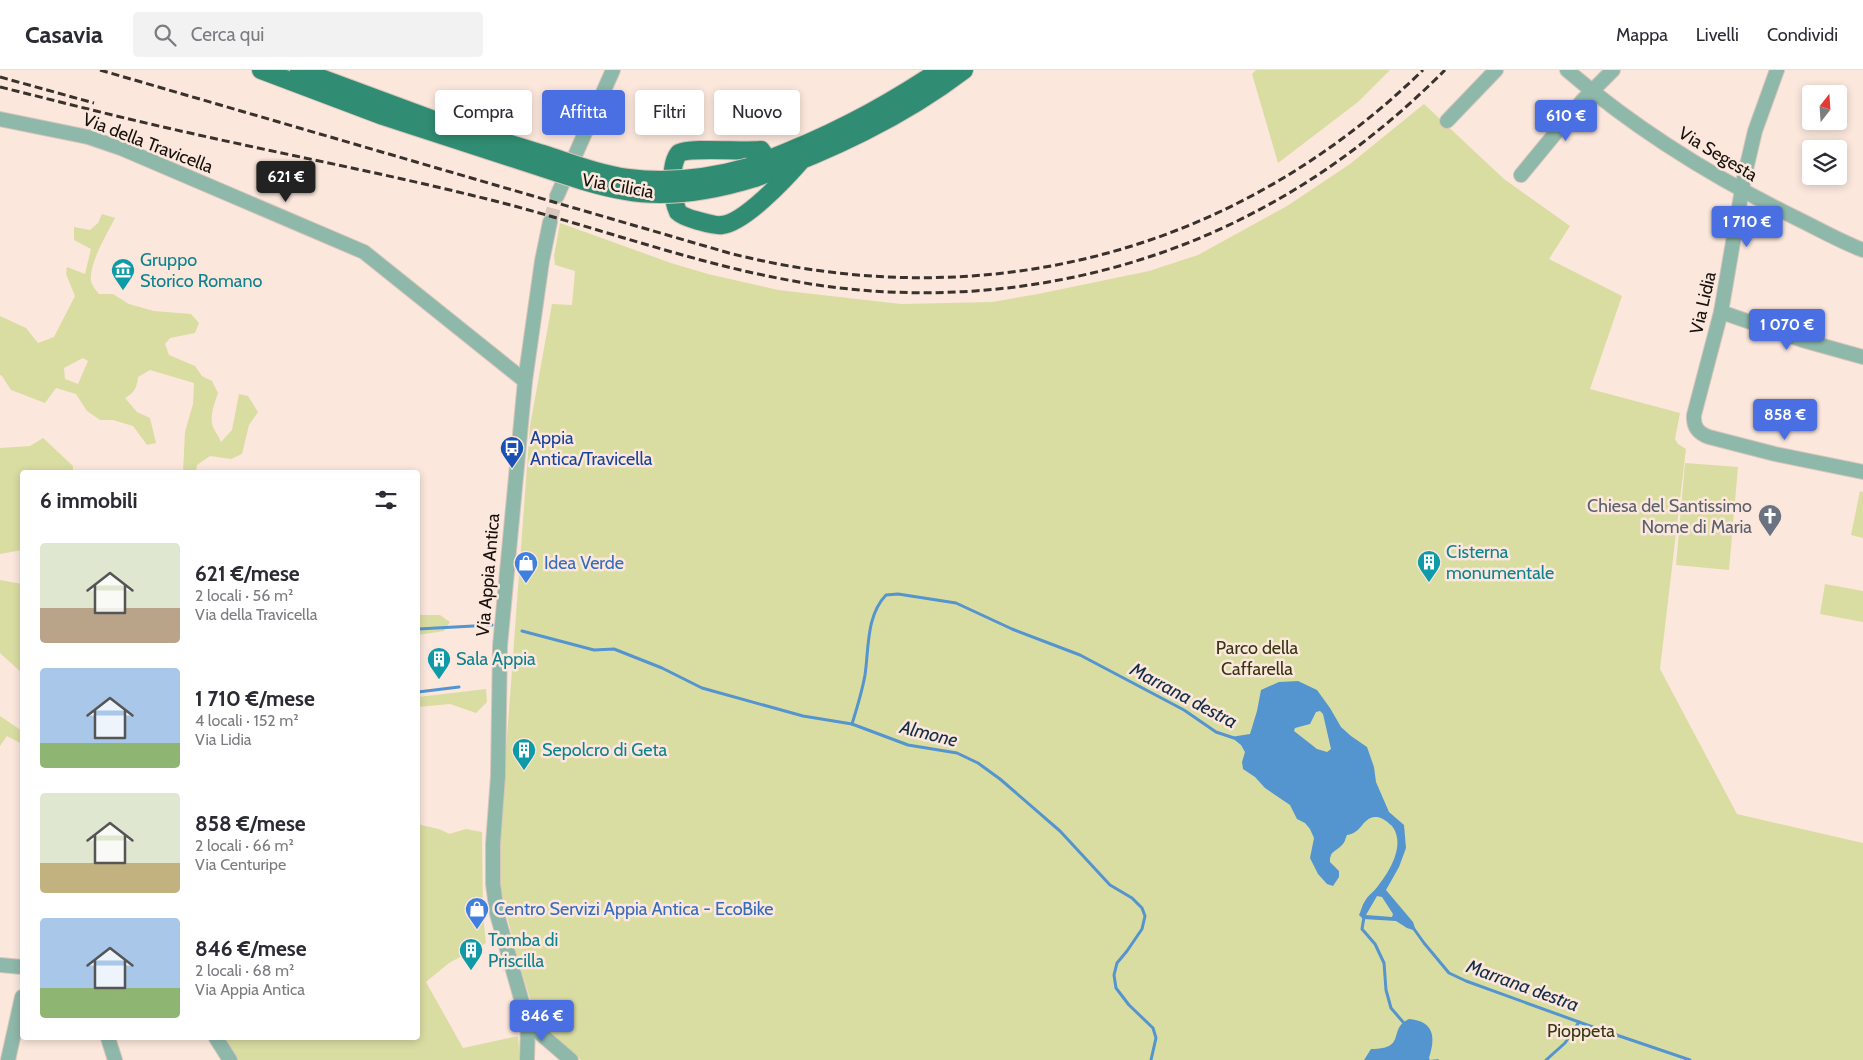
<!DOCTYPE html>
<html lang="it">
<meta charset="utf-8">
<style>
:root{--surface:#fff;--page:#f2f2f3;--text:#2b2b33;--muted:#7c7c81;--line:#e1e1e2;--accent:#496fe2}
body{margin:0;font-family:Cabin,sans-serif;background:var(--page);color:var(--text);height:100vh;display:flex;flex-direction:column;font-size:19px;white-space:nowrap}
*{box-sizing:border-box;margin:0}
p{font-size:16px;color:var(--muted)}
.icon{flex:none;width:28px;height:28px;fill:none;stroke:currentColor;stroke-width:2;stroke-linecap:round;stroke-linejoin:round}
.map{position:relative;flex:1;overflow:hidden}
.side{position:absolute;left:20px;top:400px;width:400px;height:570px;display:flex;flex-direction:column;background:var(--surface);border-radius:5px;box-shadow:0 2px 8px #0003}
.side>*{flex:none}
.banner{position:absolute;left:435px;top:20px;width:475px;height:45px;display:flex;gap:10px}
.needle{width:32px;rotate:17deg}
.controls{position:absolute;left:1802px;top:15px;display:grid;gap:10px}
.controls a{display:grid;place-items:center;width:45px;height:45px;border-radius:5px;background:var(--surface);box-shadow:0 2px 8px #0003;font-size:25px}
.price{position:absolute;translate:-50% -42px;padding:0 11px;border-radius:5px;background:var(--accent);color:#fff;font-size:16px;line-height:32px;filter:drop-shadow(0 1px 2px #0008)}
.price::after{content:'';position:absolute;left:50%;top:30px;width:15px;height:11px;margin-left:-8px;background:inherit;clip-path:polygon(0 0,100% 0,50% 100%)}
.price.active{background:#222;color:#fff}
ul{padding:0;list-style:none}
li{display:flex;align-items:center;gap:15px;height:125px;padding:0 20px}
li span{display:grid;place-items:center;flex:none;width:140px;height:100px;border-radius:5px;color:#555}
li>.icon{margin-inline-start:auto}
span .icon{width:60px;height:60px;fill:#fffc;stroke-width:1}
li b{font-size:21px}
h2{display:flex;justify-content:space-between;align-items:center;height:60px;padding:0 20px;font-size:21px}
.pill{padding:0 18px;border-radius:5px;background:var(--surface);box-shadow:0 2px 8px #0003;font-size:18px;line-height:45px}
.pill.active{background:var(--accent);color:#fff}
header{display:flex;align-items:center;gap:30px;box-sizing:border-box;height:70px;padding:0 25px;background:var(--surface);border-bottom:1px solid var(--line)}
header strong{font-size:24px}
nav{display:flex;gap:28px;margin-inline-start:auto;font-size:18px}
.search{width:350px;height:45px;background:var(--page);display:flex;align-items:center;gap:12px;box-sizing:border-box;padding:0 18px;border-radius:5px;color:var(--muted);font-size:19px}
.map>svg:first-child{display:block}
.green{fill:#dadda2;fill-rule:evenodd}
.water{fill:#5494cf;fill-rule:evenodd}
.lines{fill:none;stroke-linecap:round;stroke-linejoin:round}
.stream{stroke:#5494cf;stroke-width:3}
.minor-tunnel{stroke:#d9c7bd;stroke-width:14;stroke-dasharray:14 7;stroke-linecap:butt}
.minor-casing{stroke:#d7c5bb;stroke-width:16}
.major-casing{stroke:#d7c5bb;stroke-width:20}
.minor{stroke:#8eb8a9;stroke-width:14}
.major{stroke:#308c72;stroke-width:18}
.rail{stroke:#39312c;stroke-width:3;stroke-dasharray:8 4;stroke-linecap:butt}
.major-bridge-casing{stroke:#d7c5bb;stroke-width:20;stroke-linecap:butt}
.major-bridge{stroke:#308c72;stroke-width:18}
.labels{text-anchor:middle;stroke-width:5;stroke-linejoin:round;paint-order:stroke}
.street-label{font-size:18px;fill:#17110d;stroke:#fbe7dc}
.culture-label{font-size:18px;fill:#0d838f;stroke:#fbe7dc;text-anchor:start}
.transit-label{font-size:18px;fill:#164399;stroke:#fbe7dc;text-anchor:start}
.worship-label{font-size:18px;fill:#5b616d;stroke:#fbe7dc;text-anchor:end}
.shop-label{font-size:18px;fill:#366cbe;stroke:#fbe7dc;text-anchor:start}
.park-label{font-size:18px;fill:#363711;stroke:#fbe7dc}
.water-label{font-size:19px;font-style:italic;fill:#132e47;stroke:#fbe7dc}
</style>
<header>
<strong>Casavia</strong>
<div class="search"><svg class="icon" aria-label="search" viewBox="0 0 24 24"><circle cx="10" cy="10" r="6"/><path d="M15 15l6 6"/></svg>Cerca qui</div>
<nav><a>Mappa</a><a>Livelli</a><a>Condividi</a></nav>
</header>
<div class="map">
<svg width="1863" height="990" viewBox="0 0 1863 990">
<rect width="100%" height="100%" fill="#fbe7dc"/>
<g class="green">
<path d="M1256,0H1390L1358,32L1278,93L1252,4Z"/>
<path d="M1424,34L1504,109L1570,156L1549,189L1622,226L1590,319L1680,343L1675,369L1678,374L1686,379L1660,599L1737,744L1863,773V990H581L549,963L539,951L533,938L518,890L499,814V774L530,356L552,234L572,235L575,201L555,195L554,186L560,153L671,193L708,204L778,220L901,234L992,232L1038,224L1149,201L1198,185L1287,136L1350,94Z"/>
<path d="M102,144L115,148C107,164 89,193 91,211C92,216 96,220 99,224H113L129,234L154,241L191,244L199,253L195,263L170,268L165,274L169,285L195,296L202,306L212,311L218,323C215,332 209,347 213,357C215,362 219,366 221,372L232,360L239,324L248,326L258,342L249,355L242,384L231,389L210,386L197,395L196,402H183L185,362L193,334L194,313L150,300L138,307C137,318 134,323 125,328L137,342L150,348L156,373L147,375L133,356L113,350H100L87,341L76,324L56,318L45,333L11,320L2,306L0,305V246L26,258L38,273L54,267L75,226L66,204L67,197L85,204L91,179L74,170V157L90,160L98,153ZM83,288L88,291L78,314L65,309L64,298Z"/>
<path d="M43,368L73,396V402H22V480L0,484V378L30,376Z"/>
<path d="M1685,393L1738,397L1729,500L1676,495Z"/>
<path d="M1860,421L1863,422V468L1851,465Z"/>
<path d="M0,510L22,514V603L0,583Z"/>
<path d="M1825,514L1863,521V552L1820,544Z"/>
<path d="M419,545H440L450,552L444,561L418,565V546Z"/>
<path d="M486,619L487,632L476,643L450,634L418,637V627Z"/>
<path d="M0,646L22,661V674L7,666L0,676Z"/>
<path d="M418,754C430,758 438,757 449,764L466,759L482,762L483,845L486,873L449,893L426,912L463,978L518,966L520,990H234L220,968H418Z"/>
</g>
<g class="water">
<path d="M1298,611L1317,620L1330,638L1341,657L1351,666L1367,677L1374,697L1376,712L1389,742L1404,755L1406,778L1399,797L1386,820L1413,852L1416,861L1407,858L1396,851L1363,849L1359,845C1361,841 1362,835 1365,831C1368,825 1374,822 1378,816C1390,801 1406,774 1392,756C1388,752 1381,746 1375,747C1362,748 1362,763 1347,765C1345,769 1345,773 1341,776C1335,782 1330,781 1330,792L1339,801V807L1333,816L1327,814L1318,804L1310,788L1314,768L1310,759L1305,753L1297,749L1290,735L1265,718L1255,707L1243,699L1242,692L1245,682L1241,675L1231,667L1250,664L1257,641L1261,620L1279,612ZM1320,641L1323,644L1331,679L1327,682L1317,679L1294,661L1295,658L1310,654L1316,642ZM1377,826L1382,827L1393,844L1392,847L1366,845Z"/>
<path d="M1409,949C1434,951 1436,967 1429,988L1430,990L1439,989L1438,990H1364L1371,979C1408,979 1387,959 1409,949Z"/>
</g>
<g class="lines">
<g class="stream">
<path d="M418,559L492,555"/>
<path d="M522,561L594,580L614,579L662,598L702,618L803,646L852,654L908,675L957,683L978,693L1000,709L1060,761L1110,815L1132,828L1142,838L1145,846L1142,859L1127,881L1117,893L1114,905L1116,918L1129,935L1153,958L1156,968L1151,990"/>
<path d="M418,622L459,617"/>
<path d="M852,654C857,638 862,622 865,605C869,578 866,546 886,525L898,524L956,533L1012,559L1080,585L1184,640L1216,662L1234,668"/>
<path d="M1364,847L1362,859L1375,874L1384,893L1386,920L1391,938L1403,952"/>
<path d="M1414,859L1424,873L1449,903L1466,911L1590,956L1690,990"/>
<path d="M1546,990L1565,973L1579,952"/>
</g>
<path class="minor-tunnel" d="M550,152L557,126"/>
<g class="minor-casing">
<g id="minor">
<path d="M1567,0C1635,59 1713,107 1794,147C1817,158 1839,171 1863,180"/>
<path d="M1777,0L1755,61L1744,108L1721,242L1694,345C1693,357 1698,363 1709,367L1775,384L1863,402"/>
<path d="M0,49L88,67L123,79L364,182L525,311"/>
<path d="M1447,51L1496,0"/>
<path d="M1521,105L1582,31L1613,0"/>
<path d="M557,126L613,0"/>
<path d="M550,152L542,191L525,311L500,576L498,706L493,774V814L497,844L528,953L571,990"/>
<path d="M1721,242L1802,270L1863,287"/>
<path d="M0,895L22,897"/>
<path d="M108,968L115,990"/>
<path d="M216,968L230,990"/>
<path d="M8,990L22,927"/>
<path d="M527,990L528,953"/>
</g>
</g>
<g class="major-casing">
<g id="major">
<path d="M261,0L383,46L543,98"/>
<path d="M299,0L442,53L543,84"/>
<path d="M768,90L761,80C743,82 691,77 679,83C669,95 672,129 678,142C683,147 692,149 699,151C706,153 715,156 722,155C744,153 785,109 800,92"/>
<path d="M756,94C824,69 880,40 940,0"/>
<path d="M755,108C829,81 901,48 964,0"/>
</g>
</g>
<use href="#minor" class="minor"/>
<use href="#major" class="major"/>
<g class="rail">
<path d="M100,0L729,183C984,248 1234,184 1423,0"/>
<path d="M0,7L94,33"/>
<path d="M0,17C57,31 114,46 172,59C277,83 383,103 487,129C592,155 693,194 799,212C953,239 1117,215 1255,142C1326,105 1389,56 1445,0"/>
</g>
<g class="major-bridge-casing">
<g id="major-bridge">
<path d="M543,84C571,93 599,104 628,108C668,113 710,108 749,97"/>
<path d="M543,98C570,107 597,116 625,121C669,129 713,121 755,108"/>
</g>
</g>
<use href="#major-bridge" class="major-bridge"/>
</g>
<defs>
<g id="museum-pin" transform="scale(1.25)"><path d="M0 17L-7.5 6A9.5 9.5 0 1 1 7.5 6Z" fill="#0f9aa8" stroke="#fbe7dc"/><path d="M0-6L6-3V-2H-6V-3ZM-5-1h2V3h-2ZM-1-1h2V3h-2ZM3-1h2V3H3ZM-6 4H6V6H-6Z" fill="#fff"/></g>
<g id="bus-pin" transform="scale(1.25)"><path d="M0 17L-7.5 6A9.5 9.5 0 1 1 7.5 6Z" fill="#1a4fb4" stroke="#fbe7dc"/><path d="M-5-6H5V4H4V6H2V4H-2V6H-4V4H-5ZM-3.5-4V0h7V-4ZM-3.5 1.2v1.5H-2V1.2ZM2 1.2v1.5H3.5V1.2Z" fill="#fff"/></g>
<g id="church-pin" transform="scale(1.25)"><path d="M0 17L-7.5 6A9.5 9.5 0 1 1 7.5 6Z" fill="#6b7280" stroke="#fbe7dc"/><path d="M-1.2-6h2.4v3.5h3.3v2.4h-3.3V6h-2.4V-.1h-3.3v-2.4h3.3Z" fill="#fff"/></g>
<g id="building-pin" transform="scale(1.25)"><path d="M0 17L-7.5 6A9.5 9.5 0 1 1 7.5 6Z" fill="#0f9aa8" stroke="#fbe7dc"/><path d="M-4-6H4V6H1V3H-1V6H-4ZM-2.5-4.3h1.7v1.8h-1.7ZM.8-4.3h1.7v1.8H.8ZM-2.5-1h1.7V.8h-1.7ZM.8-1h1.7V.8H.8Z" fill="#fff"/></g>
<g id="shop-pin" transform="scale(1.25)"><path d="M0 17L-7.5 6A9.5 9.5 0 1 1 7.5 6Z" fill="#3f7fe0" stroke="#fbe7dc"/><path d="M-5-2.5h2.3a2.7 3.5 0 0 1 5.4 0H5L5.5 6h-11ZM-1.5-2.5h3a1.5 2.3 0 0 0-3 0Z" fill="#fff"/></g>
</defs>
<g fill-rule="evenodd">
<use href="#museum-pin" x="123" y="200"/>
<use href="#bus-pin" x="512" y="378"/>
<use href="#church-pin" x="1770" y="446"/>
<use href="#building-pin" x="1429" y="492"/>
<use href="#shop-pin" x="526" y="493"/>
<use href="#building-pin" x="439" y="589"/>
<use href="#building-pin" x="524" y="680"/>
<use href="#shop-pin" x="477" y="839"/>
<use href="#building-pin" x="471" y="880"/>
</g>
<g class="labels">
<g class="street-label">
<text transform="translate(148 73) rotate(21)" y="6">Via della Travicella</text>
<text transform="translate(1718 84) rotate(31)" y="6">Via Segesta</text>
<text transform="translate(618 116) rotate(10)" y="6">Via Cilicia</text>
<text transform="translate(1703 233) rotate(-77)" y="6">Via Lidia</text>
<text transform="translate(488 505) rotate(-85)" y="6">Via Appia Antica</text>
</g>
<g class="culture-label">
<text x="140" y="196">Gruppo<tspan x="140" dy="21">Storico Romano</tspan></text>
<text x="1446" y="488">Cisterna<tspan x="1446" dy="21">monumentale</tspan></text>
<text x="456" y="595">Sala Appia</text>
<text x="542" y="686">Sepolcro di Geta</text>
<text x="488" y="876">Tomba di<tspan x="488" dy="21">Priscilla</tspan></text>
</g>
<g class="transit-label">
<text x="530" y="374">Appia<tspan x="530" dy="21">Antica/Travicella</tspan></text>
</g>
<g class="worship-label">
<text x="1752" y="442">Chiesa del Santissimo<tspan x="1752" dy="21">Nome di Maria</tspan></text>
</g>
<g class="shop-label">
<text x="544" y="499">Idea Verde</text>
<text x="494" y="845">Centro Servizi Appia Antica - EcoBike</text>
</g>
<g class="park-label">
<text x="1257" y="584">Parco della<tspan x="1257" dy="21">Caffarella</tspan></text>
<text x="1581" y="967">Pioppeta</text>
</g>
<g class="water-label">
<text transform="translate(1184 625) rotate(28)" y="7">Marrana destra</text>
<text transform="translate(929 663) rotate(14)" y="7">Almone</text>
<text transform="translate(1523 915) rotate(20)" y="7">Marrana destra</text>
</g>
</g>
</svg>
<div class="controls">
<a><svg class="needle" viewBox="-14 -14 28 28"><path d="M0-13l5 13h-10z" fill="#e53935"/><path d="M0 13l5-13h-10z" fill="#7c7c81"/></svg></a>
<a><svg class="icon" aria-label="layers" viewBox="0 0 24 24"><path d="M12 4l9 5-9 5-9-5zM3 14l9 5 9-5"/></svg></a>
</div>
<b class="price" style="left:1566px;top:72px">610 €</b>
<b class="price active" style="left:286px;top:133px">621 €</b>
<b class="price" style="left:1747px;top:178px">1 710 €</b>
<b class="price" style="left:1787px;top:281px">1 070 €</b>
<b class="price" style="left:1785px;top:371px">858 €</b>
<b class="price" style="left:542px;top:972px">846 €</b>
<div class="banner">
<a class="pill">Compra</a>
<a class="pill active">Affitta</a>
<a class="pill">Filtri</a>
<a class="pill">Nuovo</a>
</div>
<section class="side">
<h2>6 immobili<svg class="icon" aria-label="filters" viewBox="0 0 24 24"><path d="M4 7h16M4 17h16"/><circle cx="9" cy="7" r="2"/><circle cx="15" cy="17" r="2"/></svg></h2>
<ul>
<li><span style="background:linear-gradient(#dfe7d0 65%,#b9a48a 0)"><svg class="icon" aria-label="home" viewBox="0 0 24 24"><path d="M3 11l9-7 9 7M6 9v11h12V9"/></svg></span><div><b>621 €/mese</b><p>2 locali · 56 m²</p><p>Via della Travicella</p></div></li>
<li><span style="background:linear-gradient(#a9c7e8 75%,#8fb573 0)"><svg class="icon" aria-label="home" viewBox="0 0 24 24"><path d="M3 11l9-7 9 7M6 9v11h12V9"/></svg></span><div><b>1 710 €/mese</b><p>4 locali · 152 m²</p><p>Via Lidia</p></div></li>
<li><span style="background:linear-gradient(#dfe7d0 70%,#c2b280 0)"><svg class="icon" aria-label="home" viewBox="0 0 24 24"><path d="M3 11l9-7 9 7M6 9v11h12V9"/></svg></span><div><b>858 €/mese</b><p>2 locali · 66 m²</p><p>Via Centuripe</p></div></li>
<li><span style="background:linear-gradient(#a9c7e8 70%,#8fb573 0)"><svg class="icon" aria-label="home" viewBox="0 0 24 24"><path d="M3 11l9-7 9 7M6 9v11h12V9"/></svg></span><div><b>846 €/mese</b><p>2 locali · 68 m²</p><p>Via Appia Antica</p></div></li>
</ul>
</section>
</div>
